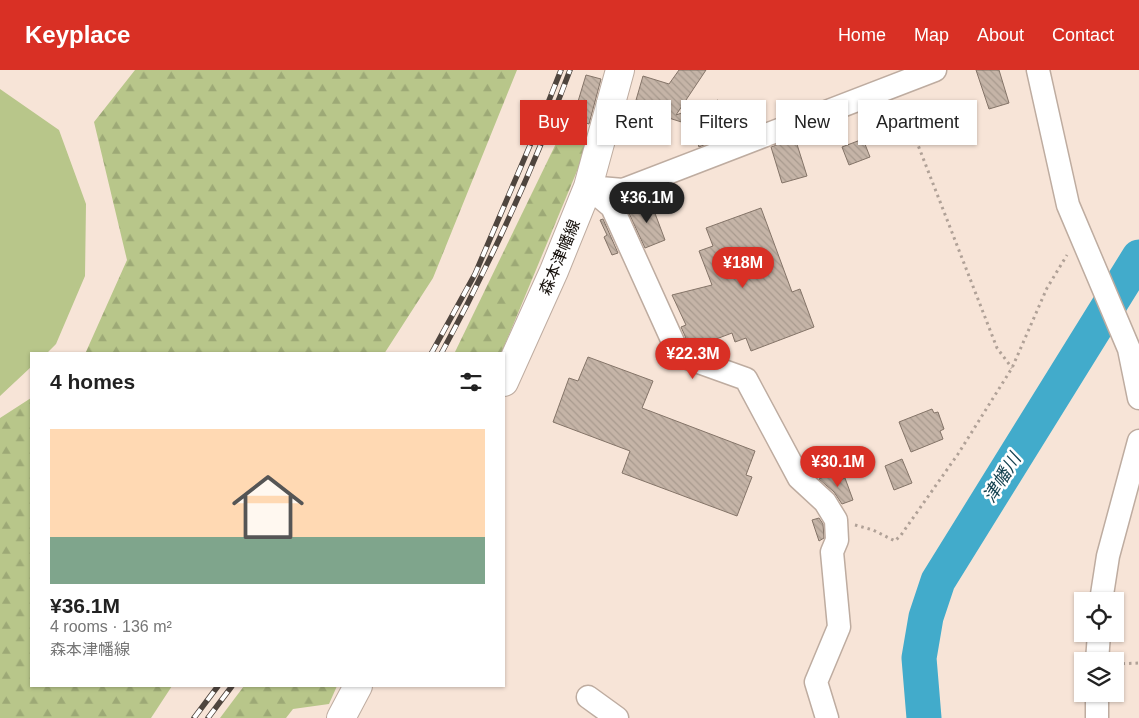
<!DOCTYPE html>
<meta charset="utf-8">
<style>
:root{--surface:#fff;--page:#f2f2f2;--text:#222;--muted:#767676;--accent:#d93025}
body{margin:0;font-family:Arial,"Noto Sans JP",sans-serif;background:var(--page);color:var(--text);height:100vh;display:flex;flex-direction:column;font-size:19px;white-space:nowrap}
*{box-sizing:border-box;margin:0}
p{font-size:16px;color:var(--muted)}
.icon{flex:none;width:28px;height:28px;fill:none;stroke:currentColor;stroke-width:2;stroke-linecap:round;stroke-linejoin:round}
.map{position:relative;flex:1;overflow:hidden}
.drawer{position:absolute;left:30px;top:282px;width:475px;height:335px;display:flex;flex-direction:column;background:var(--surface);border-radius:0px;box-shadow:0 1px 4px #0004}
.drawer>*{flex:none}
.top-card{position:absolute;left:520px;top:30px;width:475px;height:45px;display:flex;gap:10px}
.controls{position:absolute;left:1074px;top:522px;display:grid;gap:10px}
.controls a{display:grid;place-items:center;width:50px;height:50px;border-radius:0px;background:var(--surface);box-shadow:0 1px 4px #0004;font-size:25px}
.price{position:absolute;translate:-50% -42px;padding:0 11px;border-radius:18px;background:var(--accent);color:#fff;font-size:16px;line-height:32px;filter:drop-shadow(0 1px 2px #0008)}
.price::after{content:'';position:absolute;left:50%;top:30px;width:15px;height:11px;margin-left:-8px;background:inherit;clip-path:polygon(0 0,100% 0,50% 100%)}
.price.active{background:#222;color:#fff}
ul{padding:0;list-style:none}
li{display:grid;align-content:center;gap:10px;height:265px;padding:0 20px}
li span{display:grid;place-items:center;height:155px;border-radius:0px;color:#555}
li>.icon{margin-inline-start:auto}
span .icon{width:90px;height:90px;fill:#fffc;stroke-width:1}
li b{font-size:21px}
h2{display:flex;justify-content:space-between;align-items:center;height:60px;padding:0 20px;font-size:21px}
.chip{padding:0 18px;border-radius:0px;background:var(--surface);box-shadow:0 1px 4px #0004;font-size:18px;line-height:45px}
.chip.active{background:var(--accent);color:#fff}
header{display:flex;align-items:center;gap:30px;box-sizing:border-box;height:70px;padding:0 25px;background:var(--accent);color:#fff}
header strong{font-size:24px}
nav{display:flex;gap:28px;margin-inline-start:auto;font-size:18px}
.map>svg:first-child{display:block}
.grass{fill:#b8c68a}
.forest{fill:url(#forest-firs)}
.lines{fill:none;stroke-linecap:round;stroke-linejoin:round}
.river{stroke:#42abcb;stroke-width:35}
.building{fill:url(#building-back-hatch);stroke:#847468}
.minor-casing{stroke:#beaca0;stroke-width:25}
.major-casing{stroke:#beaca0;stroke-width:30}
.path{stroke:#b0a197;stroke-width:3;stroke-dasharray:2.5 4;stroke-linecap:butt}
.minor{stroke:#fff;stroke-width:22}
.major{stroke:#fff;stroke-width:28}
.rail-casing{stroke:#4f453e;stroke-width:5.5}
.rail{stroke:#fff;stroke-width:4;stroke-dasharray:11;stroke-linecap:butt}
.labels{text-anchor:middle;stroke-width:5;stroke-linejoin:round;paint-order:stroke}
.street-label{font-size:16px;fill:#150f0a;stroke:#fff}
.water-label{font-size:18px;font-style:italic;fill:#144250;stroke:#fff}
</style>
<header>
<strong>Keyplace</strong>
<nav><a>Home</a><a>Map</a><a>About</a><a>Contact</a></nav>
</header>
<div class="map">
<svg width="1139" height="648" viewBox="0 0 1139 648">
<defs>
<pattern id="forest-firs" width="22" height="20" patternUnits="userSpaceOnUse" patternTransform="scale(1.25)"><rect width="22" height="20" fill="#b8c68a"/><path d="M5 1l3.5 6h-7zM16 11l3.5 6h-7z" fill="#9da976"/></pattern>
<pattern id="building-back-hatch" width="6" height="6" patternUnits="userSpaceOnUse" patternTransform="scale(1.25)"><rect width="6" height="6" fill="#c5b4a7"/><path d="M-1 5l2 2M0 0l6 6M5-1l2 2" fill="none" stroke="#a89a8e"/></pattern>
</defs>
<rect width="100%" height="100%" fill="#f7e4d7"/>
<path class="grass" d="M0,19L59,60L86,134L85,206L56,274L46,284H31V297L0,326Z"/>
<g class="forest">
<path d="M135,0H517L433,208L384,284H85L127,190L94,52Z"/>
<path d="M565,55L587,77L501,284H454Z"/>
<path d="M31,328V616H172L151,648H0V348Z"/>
<path d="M244,616H337L329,634L293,639L286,648H220Z"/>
</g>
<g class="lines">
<path class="river" d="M924,648L919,588L926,547L938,511L1139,187"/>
</g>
<g class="building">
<path d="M679,0H706L676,45L718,30L731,64L699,77L691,55L634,37L643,6L669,14Z"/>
<path d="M976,0H999L1009,33L989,39Z"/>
<path d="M586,5L601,9L589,54L573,48Z"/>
<path d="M795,68L807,106L782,113L771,77Z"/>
<path d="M863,69L870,87L849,95L842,77Z"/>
<path d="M650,130L665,170L645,178L627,139Z"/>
<path d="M761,138L792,222L800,219L814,257L751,281L746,268L735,272L732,263L695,277L689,275L681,257L686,255L672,225L712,215L699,181L713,176L706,158Z"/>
<path d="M603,149L618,183L612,185L604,167L607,165L600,150Z"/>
<path d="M588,287L653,311L642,338L755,381L746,405L752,407L737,446L622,403L630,381L553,352L569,308L578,311Z"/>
<path d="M932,339L934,343L938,342L944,359L940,361L943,369L911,382L899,352Z"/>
<path d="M902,389L912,413L894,420L885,396Z"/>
<path d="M834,402L838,411L845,408L853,430L842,434L834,422L819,409Z"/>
<path d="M819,448L823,454L824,468L819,471L812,450Z"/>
</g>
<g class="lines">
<g class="minor-casing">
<g id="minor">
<path d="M1038,0L1068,135L1129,279L1139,328"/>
<path d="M588,117L612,137L679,285L746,309L799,408L825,432L836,450L837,470L832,482L839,557L816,612L827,648"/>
<path d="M588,117L623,120L935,0"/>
<path d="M1101,531L1108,486L1139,371"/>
<path d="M1097,591L1099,564"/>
<path d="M588,627L617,648"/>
<path d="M1097,648V624"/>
</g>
</g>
<g class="major-casing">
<g id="major">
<path d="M504,312L554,201L588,117L620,0"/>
<path d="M341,648L358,616"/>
</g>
</g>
<g class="path">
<path d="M902,34L997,278L1012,298"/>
<path d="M855,455L873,460L895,471L901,465L958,384L1012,298L1047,218L1067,185"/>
<path d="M1116,594L1139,593"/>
</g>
<use href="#minor" class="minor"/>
<use href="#major" class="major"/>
<g class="rail-casing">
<g id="rail">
<path d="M431,284L475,204L546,38L561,0"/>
<path d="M441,284C491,192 534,97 570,0"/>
<path d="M194,648L218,616"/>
<path d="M208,648L232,616"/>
</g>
</g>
<use href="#rail" class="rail"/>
</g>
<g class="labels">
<g class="street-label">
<text transform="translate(559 187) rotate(-67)" y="6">森本津幡線</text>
</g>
<g class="water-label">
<text transform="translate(1002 408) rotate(-58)" y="6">津幡川</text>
</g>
</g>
</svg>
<div class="controls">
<a><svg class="icon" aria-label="locate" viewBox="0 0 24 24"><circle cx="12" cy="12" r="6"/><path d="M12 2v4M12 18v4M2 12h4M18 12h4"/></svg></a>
<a><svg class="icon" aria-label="layers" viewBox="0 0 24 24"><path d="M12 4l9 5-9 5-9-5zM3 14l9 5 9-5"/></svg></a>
</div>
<b class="price active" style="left:647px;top:154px">¥36.1M</b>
<b class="price" style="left:743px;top:219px">¥18M</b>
<b class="price" style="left:693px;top:310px">¥22.3M</b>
<b class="price" style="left:838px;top:418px">¥30.1M</b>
<div class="top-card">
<a class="chip active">Buy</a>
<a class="chip">Rent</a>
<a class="chip">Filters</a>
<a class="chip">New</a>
<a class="chip">Apartment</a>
</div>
<section class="drawer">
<h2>4 homes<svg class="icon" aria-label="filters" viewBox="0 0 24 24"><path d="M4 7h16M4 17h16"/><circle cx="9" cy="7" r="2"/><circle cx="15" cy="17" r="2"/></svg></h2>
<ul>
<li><span style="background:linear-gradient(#ffd9b3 70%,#7fa58c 0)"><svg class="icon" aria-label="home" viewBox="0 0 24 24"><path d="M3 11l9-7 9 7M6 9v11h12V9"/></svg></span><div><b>¥36.1M</b><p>4 rooms · 136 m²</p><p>森本津幡線</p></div></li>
</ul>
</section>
</div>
